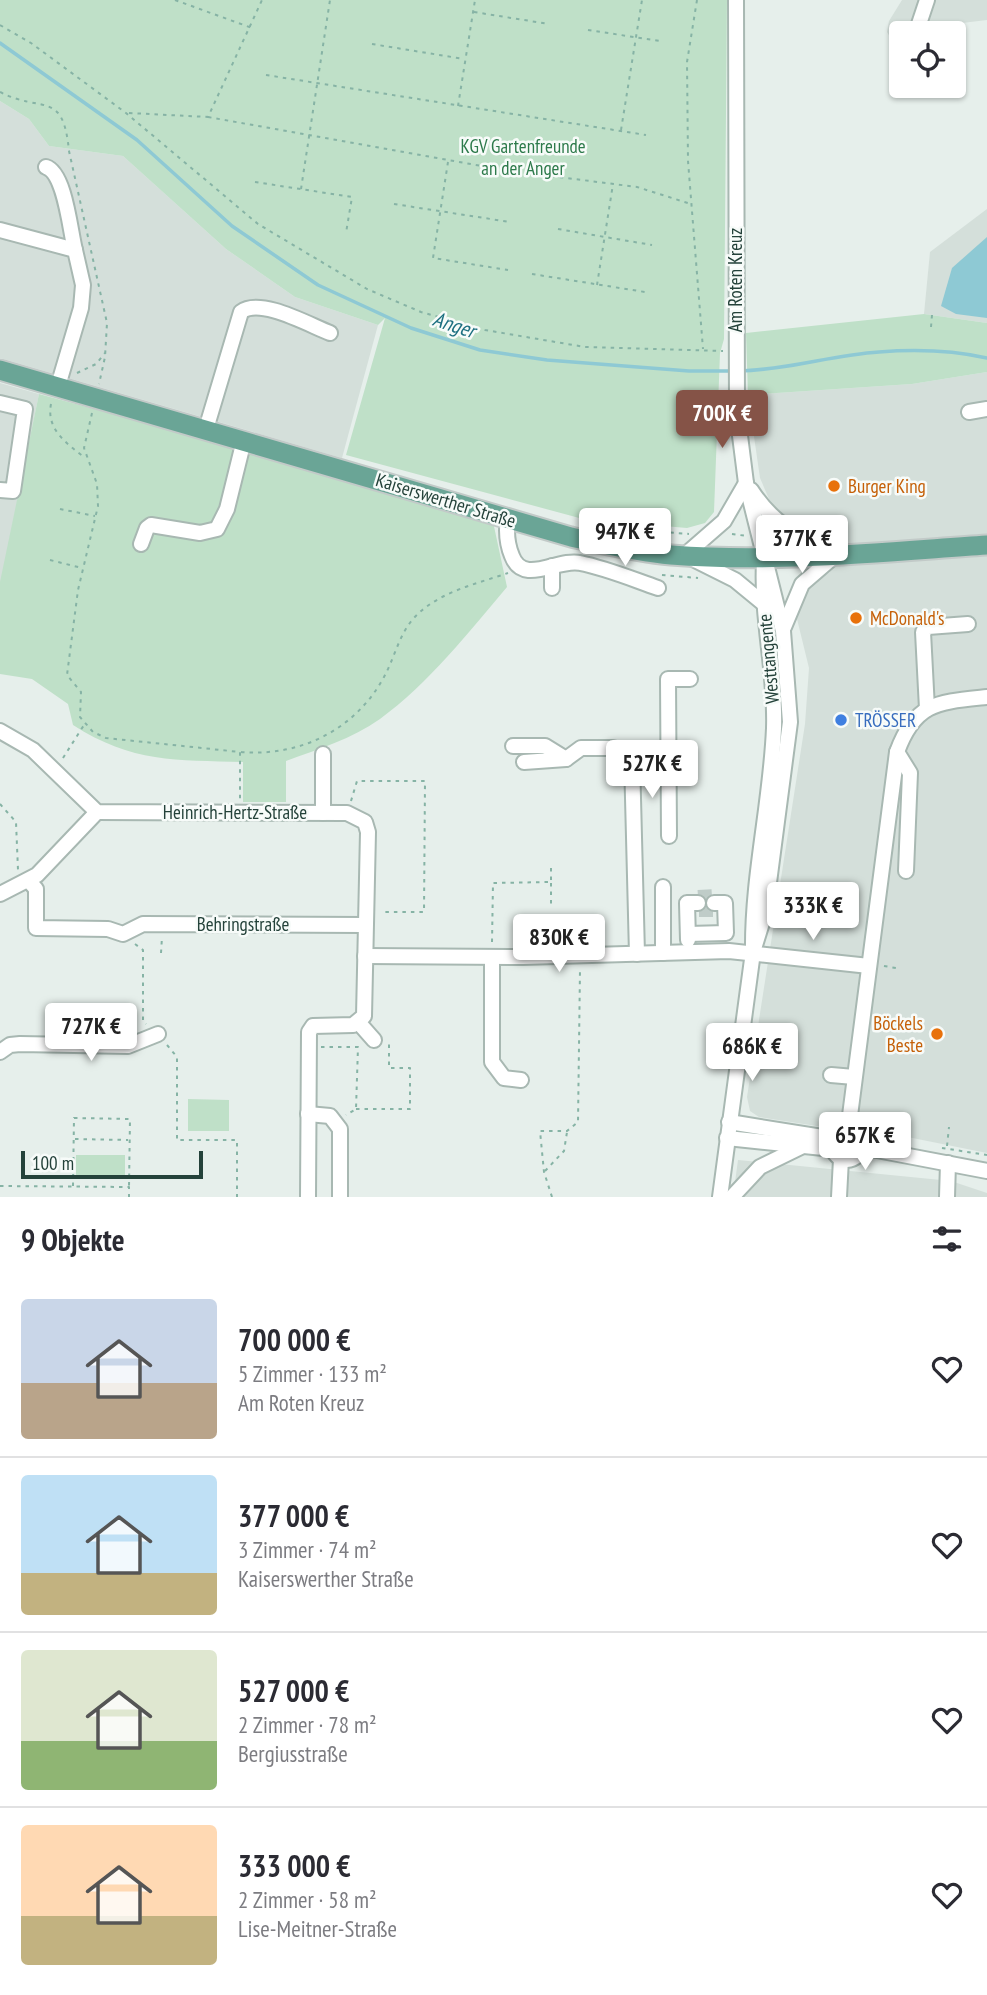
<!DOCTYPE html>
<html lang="de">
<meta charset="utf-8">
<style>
:root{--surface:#fff;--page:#f7f7f7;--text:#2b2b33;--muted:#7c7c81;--line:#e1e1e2;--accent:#855347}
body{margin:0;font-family:"PT Sans Narrow",sans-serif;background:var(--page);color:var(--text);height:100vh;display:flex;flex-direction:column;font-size:26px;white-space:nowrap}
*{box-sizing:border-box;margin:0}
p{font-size:23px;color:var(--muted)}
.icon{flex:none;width:38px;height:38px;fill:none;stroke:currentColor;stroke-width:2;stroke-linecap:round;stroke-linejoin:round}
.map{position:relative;height:1197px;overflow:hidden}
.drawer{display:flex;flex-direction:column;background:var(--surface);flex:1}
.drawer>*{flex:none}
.tools{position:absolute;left:889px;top:21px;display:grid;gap:14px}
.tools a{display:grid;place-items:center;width:77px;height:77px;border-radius:7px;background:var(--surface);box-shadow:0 2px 5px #0004;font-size:35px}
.scale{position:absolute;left:21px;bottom:18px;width:182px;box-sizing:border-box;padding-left:7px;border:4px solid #24423a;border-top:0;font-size:19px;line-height:24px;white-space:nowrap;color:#24423a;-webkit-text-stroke:5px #f7fbf9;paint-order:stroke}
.price{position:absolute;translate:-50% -60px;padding:0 16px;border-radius:7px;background:#fff;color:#222;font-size:23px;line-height:46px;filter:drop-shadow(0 2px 4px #0008)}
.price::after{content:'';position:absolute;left:50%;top:42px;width:21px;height:16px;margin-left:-10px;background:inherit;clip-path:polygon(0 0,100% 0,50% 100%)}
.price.active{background:var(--accent);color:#fff}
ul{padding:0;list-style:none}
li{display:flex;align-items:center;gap:21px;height:175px;padding:0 21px}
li+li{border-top:2px solid var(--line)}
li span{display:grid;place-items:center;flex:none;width:196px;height:140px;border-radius:7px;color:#555}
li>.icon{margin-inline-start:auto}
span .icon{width:84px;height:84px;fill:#fffc;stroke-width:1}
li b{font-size:30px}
h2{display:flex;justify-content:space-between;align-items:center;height:84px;padding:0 21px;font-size:30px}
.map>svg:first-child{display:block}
.built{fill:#d4dfda}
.green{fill:#bfe0c8}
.water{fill:#8ec9d4}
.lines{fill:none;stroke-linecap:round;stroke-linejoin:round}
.stream{stroke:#8ec9d4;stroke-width:3.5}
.minor-tunnel{stroke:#bfccc8;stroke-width:14;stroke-dasharray:14 7;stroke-linecap:butt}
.minor-casing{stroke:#a8b8b2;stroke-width:18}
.major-casing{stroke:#c2cac8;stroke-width:23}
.path{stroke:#86b3a5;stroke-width:2;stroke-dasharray:3.5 5;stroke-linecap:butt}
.minor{stroke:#fff;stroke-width:14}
.major{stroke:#6aa596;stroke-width:19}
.food-dot{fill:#e8710a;stroke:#f7fbf9;stroke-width:2.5}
.shop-dot{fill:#3f7fe0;stroke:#f7fbf9;stroke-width:2.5}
.labels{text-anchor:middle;stroke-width:5;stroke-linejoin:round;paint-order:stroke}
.park-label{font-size:19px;fill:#2d7a4b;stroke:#f7fbf9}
.street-label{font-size:19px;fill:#24423a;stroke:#f7fbf9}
.food-label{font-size:19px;fill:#c56008;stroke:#f7fbf9;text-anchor:start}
.shop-label{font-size:19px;fill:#366cbe;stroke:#f7fbf9;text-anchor:start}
.water-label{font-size:21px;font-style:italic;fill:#1c6f80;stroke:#f7fbf9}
</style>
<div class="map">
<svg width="987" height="1197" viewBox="0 0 987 1197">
<rect width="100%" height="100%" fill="#e6efeb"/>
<g class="built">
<path d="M902,0H987V20L962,23L948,33H901V56L887,32L889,21Z"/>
<path d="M0,101L29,119L49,146L123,156L226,249L295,297L378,325L342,458L0,358Z"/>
<path d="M987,209V323L924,314L930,252Z"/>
<path d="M987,372V1153L838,1123L829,1128L759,1117L750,1111L747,1097L805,724L809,668L797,619L803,596L811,585L830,572L828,534L796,524L772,506L760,478L748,395L912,384Z"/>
<path d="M0,383L39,394L1,582H0Z"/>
<path d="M738,1160L951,1181L987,1193V1197H733Z"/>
</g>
<g class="green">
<path d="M0,0H727L724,339L720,353L714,512L705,523L687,528L583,519L346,455L385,318L378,325L295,297L226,249L123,156L49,146L29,119L0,101Z"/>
<path d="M924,314L987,323V372L912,384L748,395L746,333Z"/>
<path d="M39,394L492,517L507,587C468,633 429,683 380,719C352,739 318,749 286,761V802H243V762C176,760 132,763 73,725L68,704L32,679L0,674V582Z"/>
<path d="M188,1099L229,1100V1131H188Z"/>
<rect x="76" y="1155" width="49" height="22"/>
</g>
<path class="water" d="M987,237V318L956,314L941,306L952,268Z"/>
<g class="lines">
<g class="stream">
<path d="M0,43L137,140L232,226L318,285L411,328L480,350L547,360L689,371H732"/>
<path d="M739,371C787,370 832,355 879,352C916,349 951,350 987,358"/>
</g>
<g class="minor-tunnel">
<path d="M698,897L714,896"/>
<path d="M699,910H714"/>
</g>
<g class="minor-casing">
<g id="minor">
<path d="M736,0L737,412L746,483L783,631L790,722L765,913L753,952"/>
<path d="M916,33L927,0"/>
<path d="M46,167C65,173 70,230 75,250"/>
<path d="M0,230L75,250L83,285L81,308L58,386"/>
<path d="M0,403L25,409L13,491L0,490"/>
<path d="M969,412L987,409"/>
<path d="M206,429L241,312C260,297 309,325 330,333"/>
<path d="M746,483L724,521L685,555L735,580L763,603"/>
<path d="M751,490C775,527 799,536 838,553L802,584L784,627"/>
<path d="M508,518C506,531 507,544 512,556C523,586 558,558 580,563C606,568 632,579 658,588"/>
<path d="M141,544L147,528L151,525L200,533L217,529L227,509L244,440"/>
<path d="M552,566V588"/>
<path d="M927,709L923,632L928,627L968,624"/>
<path d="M0,731L33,750L97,812L347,813L365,822L368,832L364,1016L353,1025L313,1026L309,1032L308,1197"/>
<path d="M513,746H545L566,759"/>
<path d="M897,752L910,773L906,871"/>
<path d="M524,762L566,759L581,748H612L621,750L632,759L637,954"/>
<path d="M323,813V754"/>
<path d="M669,836L668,679H690"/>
<path d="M29,881L36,889V928L108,929L123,934L143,924L365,925"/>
<path d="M663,887V953"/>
<path d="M0,894L37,875L97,812"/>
<path d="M688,934L726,933L725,903H714"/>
<path d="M688,940L687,903H698"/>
<path d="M365,956L523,957L729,951L869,966"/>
<path d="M492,957V1062L504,1078L521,1080"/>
<path d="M359,1023L374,1040"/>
<path d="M0,1052L10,1045L20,1044L128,1046L158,1034"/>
<path d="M831,1075L854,1077"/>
<path d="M308,1114L330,1116L340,1129V1197"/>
<path d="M729,1122L835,1139"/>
<path d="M848,1131L897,752C915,702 938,702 987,697"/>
<circle cx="847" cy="1146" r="14"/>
<path d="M727,1138L833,1149"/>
<path d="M861,1147L987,1171"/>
<path d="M720,1197L753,952C752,876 771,803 774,728C776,673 761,618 764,562"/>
<path d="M732,1197L760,1167L803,1146"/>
<path d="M839,1197L841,1159"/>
<path d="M947,1197L948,1163"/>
</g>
</g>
<g class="major-casing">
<path id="major" d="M0,370L571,537C604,544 637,552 671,555C775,563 883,552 987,545"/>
</g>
<g class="path">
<path d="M175,0L252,28"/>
<path d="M697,0L687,62L688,161L703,349"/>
<path d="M474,12L549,24"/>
<path d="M0,25L31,43L126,113L258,224L367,289L421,312L485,330L585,347L723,351"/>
<path d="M588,30L660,41"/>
<path d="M372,44L464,59"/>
<path d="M266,75L646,135"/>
<path d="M0,92C43,114 63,89 69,151L107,323L105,357L99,384"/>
<path d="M458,106L475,0"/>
<path d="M129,113L208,117L262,0"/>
<path d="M208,117L504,170L637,187L691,204"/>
<path d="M621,130L642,0"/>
<path d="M448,162L433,258L508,270"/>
<path d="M255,182L352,197L346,233"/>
<path d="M301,189L330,0"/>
<path d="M394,204L510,222"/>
<path d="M558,229L652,245"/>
<path d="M532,274L645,292"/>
<path d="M597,285L613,184"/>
<path d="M931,327L932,315"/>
<path d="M77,373L96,364L105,353"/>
<path d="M51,404C46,429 66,443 84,457"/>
<path d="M92,413L84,448L97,484L98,506L78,590L67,675L81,692L80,717L93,732L106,738L240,752V799"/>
<path d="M60,509L95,516"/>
<path d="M611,528L689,534"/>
<path d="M732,534L747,536"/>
<path d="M50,560L82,568"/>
<path d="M662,575L698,578"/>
<path d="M241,752C300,757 355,730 384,677C394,659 399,635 413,619C437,592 476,584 508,573"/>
<path d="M63,758L84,725"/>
<path d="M351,801L357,781H425L424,912H381"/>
<path d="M0,804L16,822L18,870"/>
<path d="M551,883V908"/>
<path d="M492,942L493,883L551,882V864"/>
<path d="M135,944L143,950V1021L146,1024"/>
<path d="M161,953L162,937"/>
<path d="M884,966L896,968"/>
<path d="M167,1045L177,1057V1140H237V1197"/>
<path d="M321,1047H358L356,1109L346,1115"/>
<path d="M356,1109H410V1068H389V1040"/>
<path d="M75,1139L128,1140"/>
<path d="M947,1146L949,1127"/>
<path d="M942,1148L987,1155"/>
<path d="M545,1171L564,1151L567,1132"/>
<path d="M0,1186L129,1187V1197"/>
<path d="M73,1186L74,1118L130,1119L129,1187"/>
<path d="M552,1197L544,1172L540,1131H567L578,1122L580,969"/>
</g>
<use href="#minor" class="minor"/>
<use href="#major" class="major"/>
</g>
<g class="food-dot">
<circle cx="834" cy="486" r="7"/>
<circle cx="856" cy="618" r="7"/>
<circle cx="937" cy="1034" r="7"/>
</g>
<circle class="shop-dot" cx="841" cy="720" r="7"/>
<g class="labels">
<g class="park-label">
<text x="523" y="153">KGV Gartenfreunde<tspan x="523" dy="22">an der Anger</tspan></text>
</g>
<g class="street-label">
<text transform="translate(735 280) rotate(-90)" y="7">Am Roten Kreuz</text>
<text transform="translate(446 500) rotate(17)" y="7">Kaiserswerther Straße</text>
<text transform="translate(768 659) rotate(-95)" y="7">Westtangente</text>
<text x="235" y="819">Heinrich-Hertz-Straße</text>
<text x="243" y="931">Behringstraße</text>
</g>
<g class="food-label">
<text x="848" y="493">Burger King</text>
<text x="870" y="625">McDonald's</text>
<text x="923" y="1030" text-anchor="end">Böckels<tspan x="923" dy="22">Beste</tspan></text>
</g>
<g class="shop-label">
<text x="855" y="727">TRÖSSER</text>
</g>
<g class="water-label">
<text transform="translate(454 325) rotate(18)" y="7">Anger</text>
</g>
</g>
</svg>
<div class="tools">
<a><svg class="icon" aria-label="locate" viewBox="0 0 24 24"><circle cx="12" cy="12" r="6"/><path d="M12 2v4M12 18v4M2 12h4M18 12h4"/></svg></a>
</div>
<div class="scale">100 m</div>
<b class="price active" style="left:722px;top:450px">700K €</b>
<b class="price" style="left:625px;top:568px">947K €</b>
<b class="price" style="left:802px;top:575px">377K €</b>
<b class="price" style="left:652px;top:800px">527K €</b>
<b class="price" style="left:813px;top:942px">333K €</b>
<b class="price" style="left:559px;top:974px">830K €</b>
<b class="price" style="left:91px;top:1063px">727K €</b>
<b class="price" style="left:752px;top:1083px">686K €</b>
<b class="price" style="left:865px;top:1172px">657K €</b>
</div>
<section class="drawer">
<h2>9 Objekte<svg class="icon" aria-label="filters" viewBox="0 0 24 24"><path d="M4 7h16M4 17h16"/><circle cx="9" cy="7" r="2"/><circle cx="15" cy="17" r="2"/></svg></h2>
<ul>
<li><span style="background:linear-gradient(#c9d6e8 60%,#b9a48a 0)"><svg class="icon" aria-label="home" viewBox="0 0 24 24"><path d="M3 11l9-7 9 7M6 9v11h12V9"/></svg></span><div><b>700 000 €</b><p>5 Zimmer · 133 m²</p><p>Am Roten Kreuz</p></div><svg class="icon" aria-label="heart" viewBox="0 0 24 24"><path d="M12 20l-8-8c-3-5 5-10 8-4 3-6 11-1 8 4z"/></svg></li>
<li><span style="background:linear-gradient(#bfe0f5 70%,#c2b280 0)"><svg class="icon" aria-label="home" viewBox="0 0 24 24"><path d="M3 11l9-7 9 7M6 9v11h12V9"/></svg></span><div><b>377 000 €</b><p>3 Zimmer · 74 m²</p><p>Kaiserswerther Straße</p></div><svg class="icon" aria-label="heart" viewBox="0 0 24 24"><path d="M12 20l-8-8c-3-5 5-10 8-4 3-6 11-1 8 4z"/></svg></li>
<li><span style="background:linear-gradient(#dfe7d0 65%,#8fb573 0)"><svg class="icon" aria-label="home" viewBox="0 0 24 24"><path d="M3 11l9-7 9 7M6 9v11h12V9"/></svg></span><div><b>527 000 €</b><p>2 Zimmer · 78 m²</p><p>Bergiusstraße</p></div><svg class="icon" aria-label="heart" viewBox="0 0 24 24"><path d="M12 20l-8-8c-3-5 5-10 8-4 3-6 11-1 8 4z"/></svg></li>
<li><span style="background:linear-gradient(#ffd9b3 65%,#c2b280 0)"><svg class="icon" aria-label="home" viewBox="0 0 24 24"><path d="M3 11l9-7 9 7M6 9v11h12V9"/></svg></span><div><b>333 000 €</b><p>2 Zimmer · 58 m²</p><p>Lise-Meitner-Straße</p></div><svg class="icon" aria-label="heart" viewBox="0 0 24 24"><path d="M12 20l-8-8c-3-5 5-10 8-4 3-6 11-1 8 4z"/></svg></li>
</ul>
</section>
